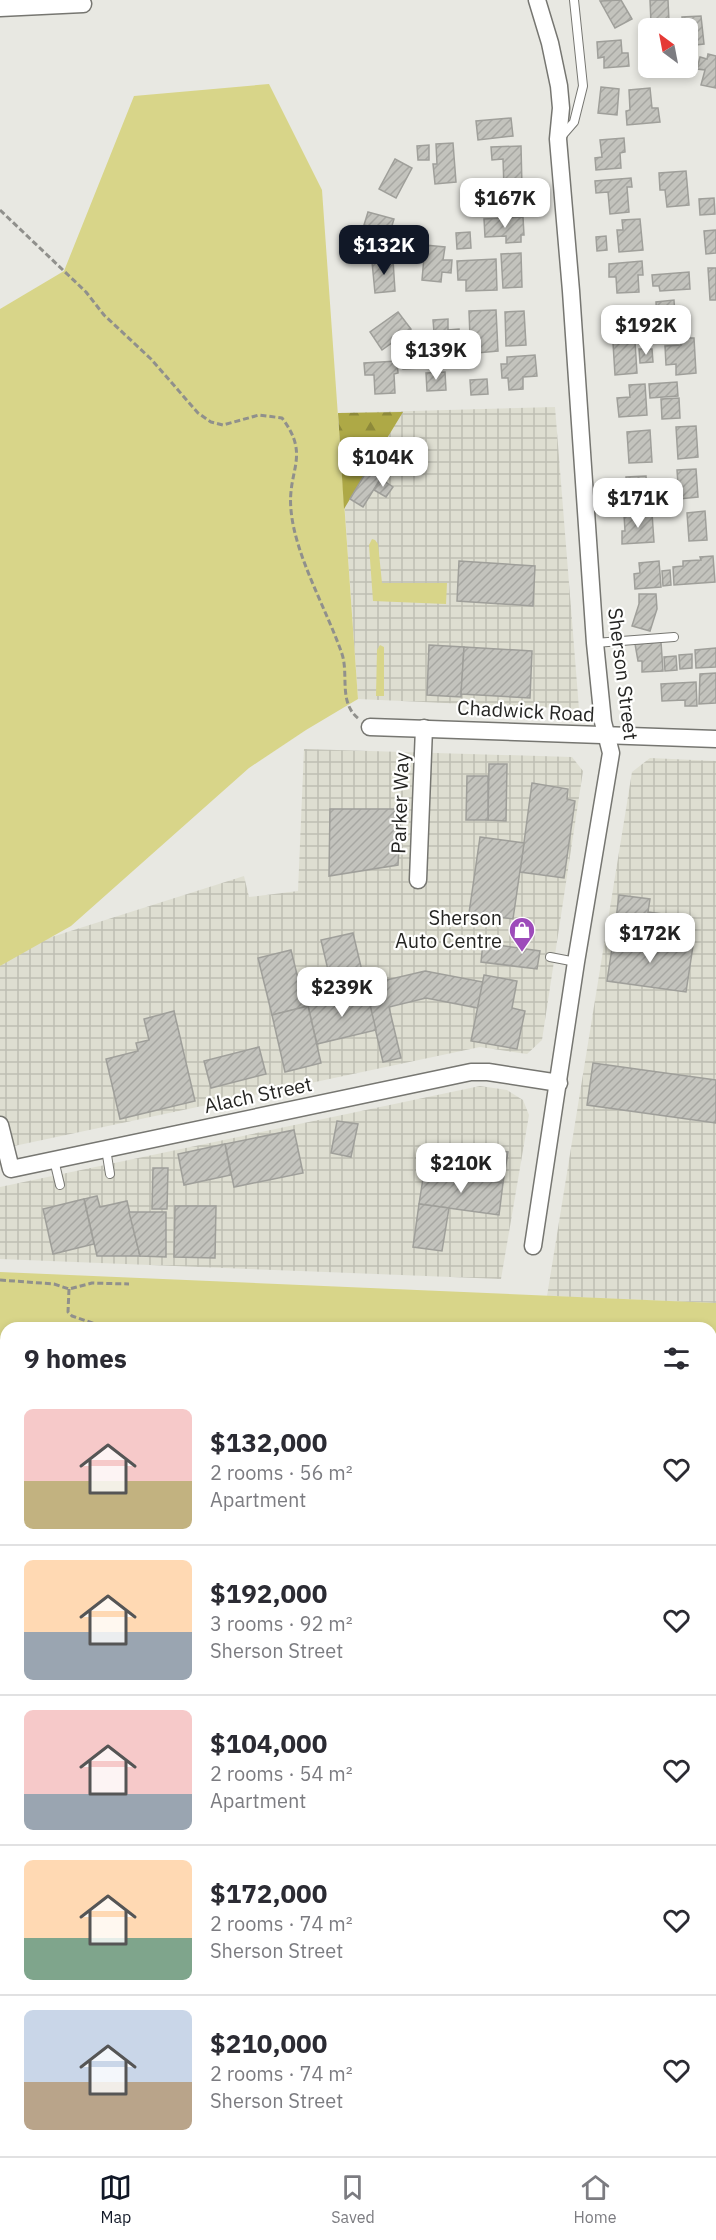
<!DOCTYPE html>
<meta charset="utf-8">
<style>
:root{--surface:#fff;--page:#f7f7f7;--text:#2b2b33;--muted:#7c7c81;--line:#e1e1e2;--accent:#111827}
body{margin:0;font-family:"IBM Plex Sans",sans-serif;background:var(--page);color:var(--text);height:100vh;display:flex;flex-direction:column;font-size:22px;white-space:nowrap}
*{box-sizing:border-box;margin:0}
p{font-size:20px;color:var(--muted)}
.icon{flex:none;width:33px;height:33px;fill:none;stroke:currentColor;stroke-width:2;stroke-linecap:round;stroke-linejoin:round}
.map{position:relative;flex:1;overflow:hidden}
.details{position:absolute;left:0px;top:1322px;width:717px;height:836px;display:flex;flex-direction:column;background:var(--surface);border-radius:18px 18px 0 0;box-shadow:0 3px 9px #0003}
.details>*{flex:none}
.needle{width:39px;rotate:328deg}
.fabs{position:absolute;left:638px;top:18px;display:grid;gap:12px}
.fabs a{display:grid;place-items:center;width:60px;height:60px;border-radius:9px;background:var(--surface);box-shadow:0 3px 9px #0003;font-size:30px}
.price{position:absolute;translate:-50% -51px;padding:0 14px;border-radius:12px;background:#fff;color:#222;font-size:20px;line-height:39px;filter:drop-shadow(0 2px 3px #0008)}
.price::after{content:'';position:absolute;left:50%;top:36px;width:18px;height:14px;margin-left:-9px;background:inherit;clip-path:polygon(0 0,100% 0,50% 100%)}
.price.current{background:var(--accent);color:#fff}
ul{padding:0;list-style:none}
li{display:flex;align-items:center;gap:18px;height:150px;padding:0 24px}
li+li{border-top:2px solid var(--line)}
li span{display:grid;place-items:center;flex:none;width:168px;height:120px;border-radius:9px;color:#555}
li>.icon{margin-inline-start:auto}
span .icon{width:72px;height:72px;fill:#fffc;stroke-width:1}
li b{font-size:26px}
h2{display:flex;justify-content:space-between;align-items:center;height:72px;padding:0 24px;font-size:26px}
.tab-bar{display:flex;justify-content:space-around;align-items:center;height:84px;border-top:2px solid var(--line);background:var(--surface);font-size:16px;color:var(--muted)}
.tab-bar a{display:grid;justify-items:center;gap:3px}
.tab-bar .current{color:var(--accent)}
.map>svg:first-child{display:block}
.industrial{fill:url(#industrial-grid)}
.green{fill:#d8d589}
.forest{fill:url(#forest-firs)}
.park{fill:url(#park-dots)}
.building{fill:url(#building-hatch);stroke:#9f9f9a;stroke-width:1.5}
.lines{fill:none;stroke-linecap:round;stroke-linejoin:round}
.service-casing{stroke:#767671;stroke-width:10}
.minor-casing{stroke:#767671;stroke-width:19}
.path{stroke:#90908c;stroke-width:3;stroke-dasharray:6 3;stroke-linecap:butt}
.service{stroke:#fff;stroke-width:8}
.minor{stroke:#fff;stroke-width:16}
.labels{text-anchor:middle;stroke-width:4.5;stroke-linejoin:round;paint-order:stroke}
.street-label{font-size:20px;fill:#252523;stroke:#fffffe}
.poi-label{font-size:20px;fill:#252523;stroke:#fffffe;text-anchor:end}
</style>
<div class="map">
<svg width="716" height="2156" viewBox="0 0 716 2156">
<defs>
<pattern id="industrial-grid" width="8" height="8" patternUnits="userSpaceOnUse" patternTransform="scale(1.5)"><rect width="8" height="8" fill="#deded1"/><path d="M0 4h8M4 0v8" fill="none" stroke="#bebeb3"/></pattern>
<pattern id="forest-firs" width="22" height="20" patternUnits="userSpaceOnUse" patternTransform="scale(1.5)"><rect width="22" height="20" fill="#aea946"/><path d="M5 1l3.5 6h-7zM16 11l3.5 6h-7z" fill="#8d893a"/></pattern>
<pattern id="park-dots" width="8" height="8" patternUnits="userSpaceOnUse" patternTransform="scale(1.5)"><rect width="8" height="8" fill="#d8d589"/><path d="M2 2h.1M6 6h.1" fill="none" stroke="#b9b776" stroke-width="1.8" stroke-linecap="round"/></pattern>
<pattern id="building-hatch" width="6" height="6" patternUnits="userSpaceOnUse" patternTransform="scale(1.5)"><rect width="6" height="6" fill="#c3c3bd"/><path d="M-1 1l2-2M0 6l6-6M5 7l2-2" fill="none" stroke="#a7a7a2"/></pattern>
</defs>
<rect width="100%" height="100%" fill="#e8e8e2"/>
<g class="industrial">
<path d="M555,407L579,709L358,699L338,413Z"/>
<path d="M304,749L572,757L583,771L542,1040L527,1054L480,1047L0,1149V962L17,948L244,876L249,897L298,891Z"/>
<path d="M650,758L716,761V1303L547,1296L632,772Z"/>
<path d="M480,1086L507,1090L523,1100L529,1115L501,1279L0,1259V1187Z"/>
</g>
<g class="green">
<path d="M269,84L322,190L358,699L306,730L249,768L71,926L0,966V309L64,271L134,96Z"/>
<path d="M372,539L375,540L378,544L382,583H447L446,604L373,601L369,545Z"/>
<path d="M380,645L384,647V696H376L377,650Z"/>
<path d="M0,1272L716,1303V1543L711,1546V1328H6V2151H394L393,2156H0Z"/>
</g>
<path class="forest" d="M403,412L350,499L344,509L338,413Z"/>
<path class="park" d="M716,1543V2156H393L394,2151H711V1546Z"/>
<g class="building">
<path d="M621,0L632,19L615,28L600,1Z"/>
<path d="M650,0H668L669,22L651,23Z"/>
<path d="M701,16L704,44L687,46V28H683L682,17Z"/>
<path d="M621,40L622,53H628L629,66L604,68V57L598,58L597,42Z"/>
<path d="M708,54L716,56V88L701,85L705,70L697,69L700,57L707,59Z"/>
<path d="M601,87L619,89L617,115L598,113Z"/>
<path d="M650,88L652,108H658L660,122L627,125L626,111L630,110L629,90Z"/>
<path d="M511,118L513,136L478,140L476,121Z"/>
<path d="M624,138L625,152L620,153L621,168L596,170L595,158L602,157L600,140Z"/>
<path d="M453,143L456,182L435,184L433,164H437L436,144Z"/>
<path d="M429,145V160H418L417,146Z"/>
<path d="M521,146L522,187L504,188L503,159L492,160L491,147Z"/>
<path d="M395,159L412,168L396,198L379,189Z"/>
<path d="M686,171L689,205L667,207L665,190H660L659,173Z"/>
<path d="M631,178L632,187H627L629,212L610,214L608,192L596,193L595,181Z"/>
<path d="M714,198L715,214L700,215L699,199Z"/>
<path d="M368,212L394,219L384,252L367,247L372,227L364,225Z"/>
<path d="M523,217L524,235H521V242L506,243V236L485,237L484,219Z"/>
<path d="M640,219L643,250L619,252L617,230H623L622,220Z"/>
<path d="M716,230V253L706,254L704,231Z"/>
<path d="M470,232L471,248L457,249L456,233Z"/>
<path d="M606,236L607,250L597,251L596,237Z"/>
<path d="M425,245L445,247L443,260H452L451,273L442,272L441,282L422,280Z"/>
<path d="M521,253L522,287L503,288L501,254Z"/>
<path d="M496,259L497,290L466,291V280H458L457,261Z"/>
<path d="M393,260L395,291L375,293L372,262Z"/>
<path d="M642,261L643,275H638L639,292L617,293L616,277H609V264Z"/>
<path d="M708,268H716V300H710Z"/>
<path d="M689,272L690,289L660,291L659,286H653L652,275Z"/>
<path d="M674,300L675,315H684L685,331L663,333V321L657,322L656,302Z"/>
<path d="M631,306L633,336L604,338V326L613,325L612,307Z"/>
<path d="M496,310L498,351L477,353L476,337H470L469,311Z"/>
<path d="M524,311L526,345L506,346L505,312Z"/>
<path d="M398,312L411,329L382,350L370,332Z"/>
<path d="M448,319V330L459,329L461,362L443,364L442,343L435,344L433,320Z"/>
<path d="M680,338H694L696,373L676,375V364L666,365L665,346L681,345Z"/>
<path d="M635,342L637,373L615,375L613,343Z"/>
<path d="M639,349H652L653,362L640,363Z"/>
<path d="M419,353L420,368L403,369L402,354Z"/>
<path d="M535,355L537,376L523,377V389L509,390L508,378H502L501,364H507V357Z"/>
<path d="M397,361L398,373L394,374L395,393L375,394L374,375H365L364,363Z"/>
<path d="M445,372L446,390L427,391L426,373Z"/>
<path d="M487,379L488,394L471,395L470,380Z"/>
<path d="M677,382L678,396L650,398L649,384Z"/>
<path d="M645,384L647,415L619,417L617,398L630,397L629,385Z"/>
<path d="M679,398L680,418L662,419L661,399Z"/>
<path d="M696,426L698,457L678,459L676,427Z"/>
<path d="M650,430L652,462L629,463L627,432Z"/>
<path d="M386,439L400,447L363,507L350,499Z"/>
<path d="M696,469L698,497L679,499L677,470Z"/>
<path d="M646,476L648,504L628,506L626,477Z"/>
<path d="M381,479L393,487L386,497L374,490Z"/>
<path d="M705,511L707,540L689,541L687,513Z"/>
<path d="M652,513L654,542L622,544V531H625L624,515Z"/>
<path d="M713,556L715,582L674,585L673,567L683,566V561L701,560L700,557Z"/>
<path d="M459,561L535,566L533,606L457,601Z"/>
<path d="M659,561L661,587L635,589L634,574L640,573L639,563Z"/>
<path d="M670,570L671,585L663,586L662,571Z"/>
<path d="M639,594H656L657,609L650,631L632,626L639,604Z"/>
<path d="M661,642L663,671L642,672V661H638L635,644Z"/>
<path d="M429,645L464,647L461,697L427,695Z"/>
<path d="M464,647L532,651L530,698L461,694Z"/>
<path d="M716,648V667L696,668L695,650Z"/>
<path d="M692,654V668L680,669L679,655Z"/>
<path d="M676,656L677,670L665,671L664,657Z"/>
<path d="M716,673V703L699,704L700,674Z"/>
<path d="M696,682L697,706H685V700L662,701L661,684Z"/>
<path d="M489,764H507L506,821L488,820Z"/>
<path d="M467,776H488V820H466Z"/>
<path d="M532,783L568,789L567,799L575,801L564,878L520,872Z"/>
<path d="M330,809H401L398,865L329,876Z"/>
<path d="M480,837L524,843L513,919L469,913Z"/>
<path d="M619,895L650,899L648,912L692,918L688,945L614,935Z"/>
<path d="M353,933L367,992L335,1000L321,940Z"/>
<path d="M614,935L693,946L686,992L607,981Z"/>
<path d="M483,943L540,951L537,969L481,962Z"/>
<path d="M291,950L305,1007L272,1015L258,958Z"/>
<path d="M425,971L483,982L478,1008L426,998L389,1007L401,1058L383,1062L365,985Z"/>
<path d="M484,975L517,981L512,1008L525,1011L517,1049L471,1041Z"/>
<path d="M367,992L376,1030L317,1044L308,1006Z"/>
<path d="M308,1006L321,1063L285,1072L272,1015Z"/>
<path d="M174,1011L195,1101L120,1119L106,1059L138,1051L136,1043L149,1040L144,1019Z"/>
<path d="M259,1047L266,1074L211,1088L204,1061Z"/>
<path d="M593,1063L716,1080V1123L587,1105Z"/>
<path d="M337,1121L358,1124L351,1157L331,1153Z"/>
<path d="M294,1130L303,1173L234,1187L225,1144Z"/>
<path d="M225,1144L231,1175L184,1185L178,1154Z"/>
<path d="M461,1146L508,1152L503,1183L457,1177Z"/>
<path d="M153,1168H168L167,1209H152Z"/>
<path d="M424,1172L503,1183L499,1215L419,1204Z"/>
<path d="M97,1196L100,1207L127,1201L140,1256H97L84,1199Z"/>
<path d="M84,1199L94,1244L53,1254L43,1209Z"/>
<path d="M419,1204L449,1208L442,1251L413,1247Z"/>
<path d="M175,1206H216L215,1258L174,1257Z"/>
<path d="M129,1212H166V1257L140,1256Z"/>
<path d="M716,1727V1820L711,1825V1732Z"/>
</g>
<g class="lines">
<g class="service-casing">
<g id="service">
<path d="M561,137L574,122L583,86L574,0"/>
<path d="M595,643L674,637"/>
<path d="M550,957L576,962"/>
<path d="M106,1149L110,1174"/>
<path d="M54,1160L60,1185"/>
<path d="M711,1572L716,1569"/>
<path d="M711,1600L716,1593"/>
<path d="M711,1962L716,1954"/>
<path d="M427,2151L435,2156"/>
<path d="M308,2156L311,2151"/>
<path d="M591,2156L594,2151"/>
</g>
</g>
<g class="minor-casing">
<g id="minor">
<path d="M0,8L83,4"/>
<path d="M370,727L716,739"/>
<path d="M418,880L424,728"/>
<path d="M0,1125L11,1169L471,1072H488L559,1083"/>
<path d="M533,1246L576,962L611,753L603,722L595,643L571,291L558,139L561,108L559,86L550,43L537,0"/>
</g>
</g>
<g class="path">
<path d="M0,210L86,292L104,315L151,359L198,413L211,422L223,425L259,415L282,418C311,456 287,470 291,510C295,556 327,610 342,654C349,675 338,703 359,719"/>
<path d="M0,1280L54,1284L69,1289L92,1283L129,1284"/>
<path d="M69,1289L68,1312L72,1316L107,1328"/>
</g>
<use href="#service" class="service"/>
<use href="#minor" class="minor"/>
</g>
<defs>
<g id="shop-pin" transform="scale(1.35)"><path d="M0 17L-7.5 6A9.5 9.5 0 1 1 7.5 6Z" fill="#9d4bba" stroke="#fffffe"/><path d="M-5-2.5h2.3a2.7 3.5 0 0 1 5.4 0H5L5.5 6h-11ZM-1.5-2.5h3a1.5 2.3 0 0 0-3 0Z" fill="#fff"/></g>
</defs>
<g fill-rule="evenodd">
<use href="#shop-pin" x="522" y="930"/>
</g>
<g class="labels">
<g class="street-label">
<text transform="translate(623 674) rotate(83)" y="7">Sherson Street</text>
<text transform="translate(526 711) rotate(3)" y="7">Chadwick Road</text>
<text transform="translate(400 803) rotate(-88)" y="7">Parker Way</text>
<text transform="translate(258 1095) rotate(-12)" y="7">Alach Street</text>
</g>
<g class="poi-label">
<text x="502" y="925">Sherson<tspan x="502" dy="23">Auto Centre</tspan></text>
</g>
</g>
</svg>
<div class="fabs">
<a><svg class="needle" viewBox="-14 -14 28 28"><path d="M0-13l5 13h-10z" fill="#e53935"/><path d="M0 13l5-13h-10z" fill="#7c7c81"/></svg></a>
</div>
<b class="price" style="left:505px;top:229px">$167K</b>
<b class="price current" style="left:384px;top:276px">$132K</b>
<b class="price" style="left:646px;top:356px">$192K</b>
<b class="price" style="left:436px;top:381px">$139K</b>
<b class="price" style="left:383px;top:488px">$104K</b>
<b class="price" style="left:638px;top:529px">$171K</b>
<b class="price" style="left:650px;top:964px">$172K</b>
<b class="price" style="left:342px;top:1018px">$239K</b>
<b class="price" style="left:461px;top:1194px">$210K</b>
<section class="details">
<h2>9 homes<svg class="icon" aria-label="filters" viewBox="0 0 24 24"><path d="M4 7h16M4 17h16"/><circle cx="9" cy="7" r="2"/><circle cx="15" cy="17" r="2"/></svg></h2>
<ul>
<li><span style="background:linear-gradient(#f6c9c9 60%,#c2b280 0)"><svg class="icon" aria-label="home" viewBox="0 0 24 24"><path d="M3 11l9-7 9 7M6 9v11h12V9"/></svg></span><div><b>$132,000</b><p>2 rooms · 56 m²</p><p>Apartment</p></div><svg class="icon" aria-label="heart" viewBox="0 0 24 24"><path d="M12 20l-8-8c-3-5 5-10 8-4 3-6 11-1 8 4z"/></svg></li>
<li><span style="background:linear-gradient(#ffd9b3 60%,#9aa5b1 0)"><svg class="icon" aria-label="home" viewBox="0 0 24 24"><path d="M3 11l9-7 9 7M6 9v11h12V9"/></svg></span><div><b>$192,000</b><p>3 rooms · 92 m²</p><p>Sherson Street</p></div><svg class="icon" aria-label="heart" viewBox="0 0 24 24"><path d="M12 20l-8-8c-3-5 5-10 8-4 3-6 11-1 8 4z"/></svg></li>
<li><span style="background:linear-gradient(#f6c9c9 70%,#9aa5b1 0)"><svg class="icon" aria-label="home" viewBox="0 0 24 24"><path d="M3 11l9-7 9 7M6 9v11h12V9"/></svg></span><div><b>$104,000</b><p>2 rooms · 54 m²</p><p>Apartment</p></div><svg class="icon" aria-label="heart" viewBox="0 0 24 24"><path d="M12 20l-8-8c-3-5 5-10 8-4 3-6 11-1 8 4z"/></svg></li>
<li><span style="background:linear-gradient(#ffd9b3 65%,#7fa58c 0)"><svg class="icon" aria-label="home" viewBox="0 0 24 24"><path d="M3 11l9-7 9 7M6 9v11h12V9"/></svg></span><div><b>$172,000</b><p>2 rooms · 74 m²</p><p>Sherson Street</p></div><svg class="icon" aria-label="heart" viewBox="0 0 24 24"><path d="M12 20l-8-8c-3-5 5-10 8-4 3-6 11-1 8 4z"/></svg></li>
<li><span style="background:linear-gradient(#c9d6e8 60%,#b9a48a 0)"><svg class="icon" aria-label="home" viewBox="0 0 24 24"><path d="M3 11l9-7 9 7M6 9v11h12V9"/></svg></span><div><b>$210,000</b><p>2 rooms · 74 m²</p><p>Sherson Street</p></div><svg class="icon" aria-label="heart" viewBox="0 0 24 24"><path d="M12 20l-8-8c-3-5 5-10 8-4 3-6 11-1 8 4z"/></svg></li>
</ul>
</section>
</div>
<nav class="tab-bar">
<a class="current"><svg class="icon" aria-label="map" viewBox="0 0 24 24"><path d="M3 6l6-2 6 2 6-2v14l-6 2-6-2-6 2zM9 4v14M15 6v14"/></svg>Map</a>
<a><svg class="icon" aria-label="saved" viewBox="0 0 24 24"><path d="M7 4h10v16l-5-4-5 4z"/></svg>Saved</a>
<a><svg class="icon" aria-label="home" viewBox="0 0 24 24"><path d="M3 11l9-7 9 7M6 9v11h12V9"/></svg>Home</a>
</nav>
